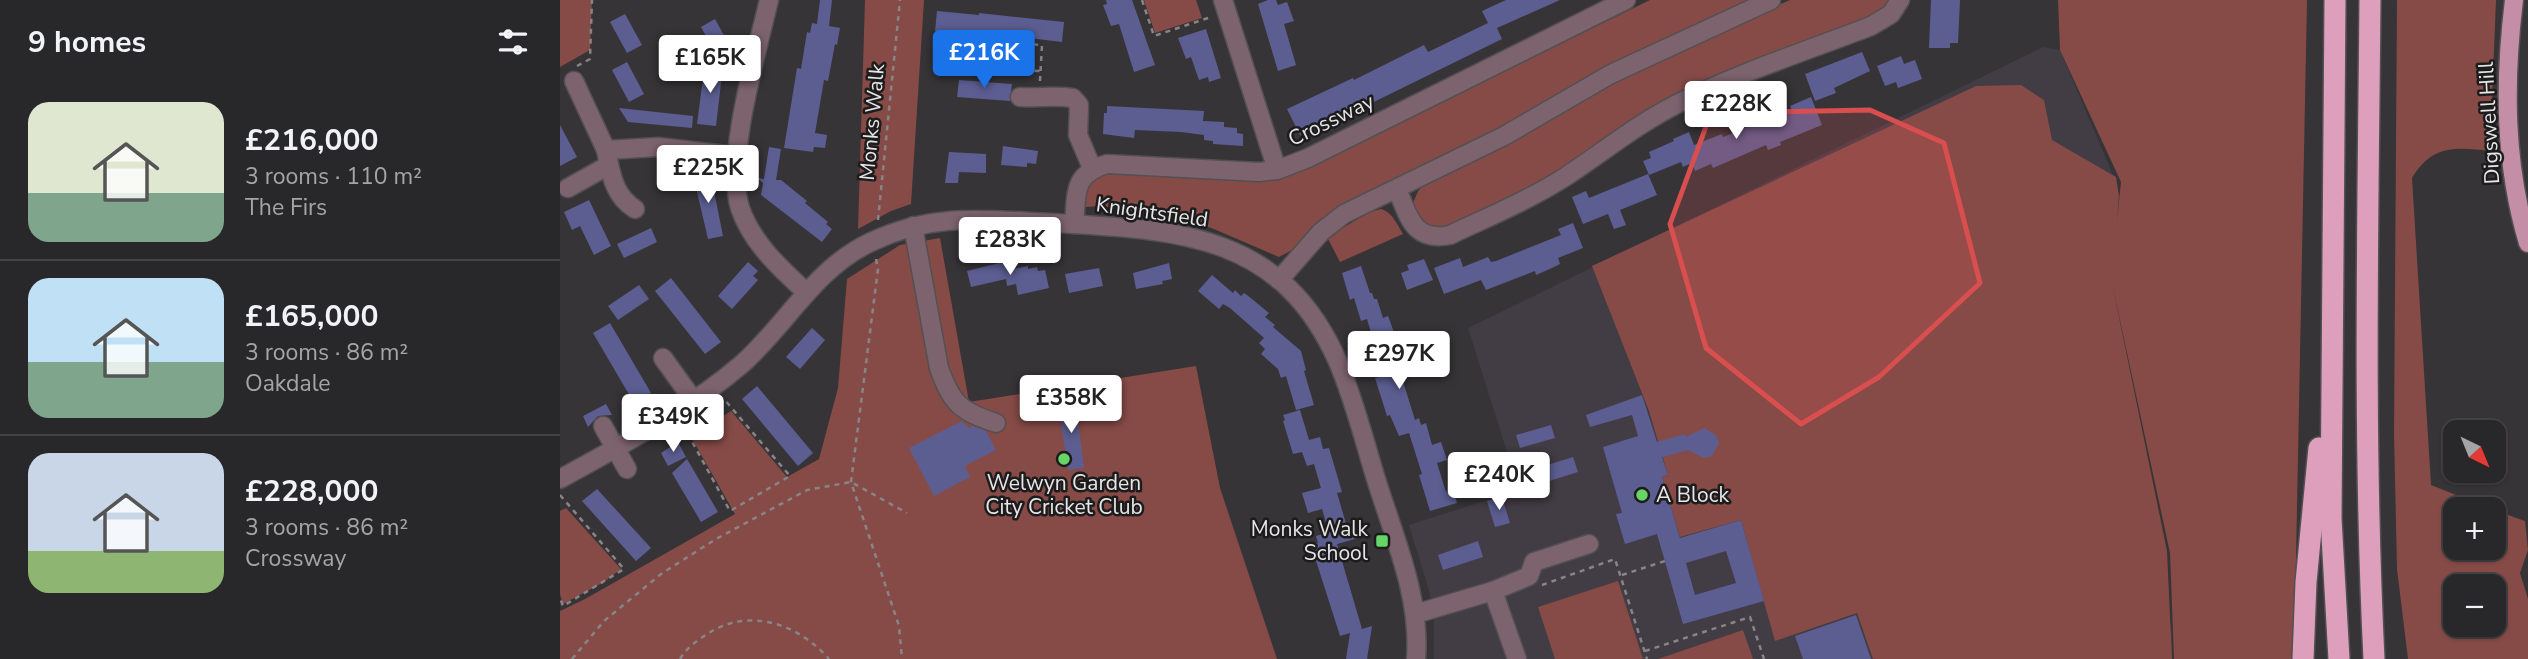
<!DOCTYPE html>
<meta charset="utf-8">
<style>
:root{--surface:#282729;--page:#302f31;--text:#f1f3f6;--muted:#a5a5a8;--line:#444446;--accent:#1a73e8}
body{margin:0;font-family:"Nunito Sans",sans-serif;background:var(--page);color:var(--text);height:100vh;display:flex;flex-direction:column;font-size:26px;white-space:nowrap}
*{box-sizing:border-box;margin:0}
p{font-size:23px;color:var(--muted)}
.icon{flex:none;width:38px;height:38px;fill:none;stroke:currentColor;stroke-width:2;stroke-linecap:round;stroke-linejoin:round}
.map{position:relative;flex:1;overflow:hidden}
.sheet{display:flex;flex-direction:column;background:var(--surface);width:560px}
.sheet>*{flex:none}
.needle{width:46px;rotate:137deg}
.buttons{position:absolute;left:1883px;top:420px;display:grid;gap:14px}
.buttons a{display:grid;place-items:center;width:63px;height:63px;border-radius:14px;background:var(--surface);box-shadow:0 2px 5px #0004,0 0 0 2px var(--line);font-size:35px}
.price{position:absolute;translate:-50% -60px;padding:0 16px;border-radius:7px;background:#fff;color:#222;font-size:23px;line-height:46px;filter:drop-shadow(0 2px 4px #0008)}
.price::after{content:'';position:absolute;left:50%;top:42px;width:21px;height:16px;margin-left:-10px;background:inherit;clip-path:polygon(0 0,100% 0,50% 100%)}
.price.on{background:var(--accent);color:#fff}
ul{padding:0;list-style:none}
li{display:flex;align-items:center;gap:21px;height:175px;padding:0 28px}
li+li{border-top:2px solid var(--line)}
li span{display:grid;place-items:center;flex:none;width:196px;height:140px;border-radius:21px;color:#555}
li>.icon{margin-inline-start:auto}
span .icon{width:84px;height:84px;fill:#fffc;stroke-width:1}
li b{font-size:30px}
h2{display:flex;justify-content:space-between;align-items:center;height:84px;padding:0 28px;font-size:30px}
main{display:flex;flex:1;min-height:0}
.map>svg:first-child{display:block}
.built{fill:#423c44}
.green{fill:#864b47;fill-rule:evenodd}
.building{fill:#5c5e92;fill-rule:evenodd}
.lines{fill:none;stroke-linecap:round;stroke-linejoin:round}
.minor-casing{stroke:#525053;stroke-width:21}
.major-casing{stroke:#525053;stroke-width:21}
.highway-casing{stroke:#525053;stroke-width:24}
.path{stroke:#878587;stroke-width:2.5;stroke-dasharray:5 5;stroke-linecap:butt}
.minor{stroke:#7d636e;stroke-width:18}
.major{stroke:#c38ea6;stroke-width:18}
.highway{stroke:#de9fbc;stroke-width:21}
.marked{fill:#d94e4e;fill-opacity:0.2;stroke:#d94e4e;stroke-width:5;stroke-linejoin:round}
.poi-dot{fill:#66d466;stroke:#1d1c1d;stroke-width:2.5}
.labels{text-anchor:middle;stroke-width:5;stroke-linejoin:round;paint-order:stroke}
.street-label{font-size:21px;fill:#e7e5e7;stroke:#1d1c1d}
.poi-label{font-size:21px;fill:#e7e5e7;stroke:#1d1c1d}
</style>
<main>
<section class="sheet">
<h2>9 homes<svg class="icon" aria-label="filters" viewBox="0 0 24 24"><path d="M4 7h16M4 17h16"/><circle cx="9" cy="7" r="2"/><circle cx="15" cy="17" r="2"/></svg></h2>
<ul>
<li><span style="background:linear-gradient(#dfe7d0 65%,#7fa58c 0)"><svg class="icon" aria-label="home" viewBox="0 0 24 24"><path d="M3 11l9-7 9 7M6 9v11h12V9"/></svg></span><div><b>£216,000</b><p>3 rooms · 110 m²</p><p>The Firs</p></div></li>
<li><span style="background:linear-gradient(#bfe0f5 60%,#7fa58c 0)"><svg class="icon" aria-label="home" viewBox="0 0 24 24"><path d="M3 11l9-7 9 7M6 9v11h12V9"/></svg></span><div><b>£165,000</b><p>3 rooms · 86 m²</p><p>Oakdale</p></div></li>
<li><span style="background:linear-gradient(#c9d6e8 70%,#8fb573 0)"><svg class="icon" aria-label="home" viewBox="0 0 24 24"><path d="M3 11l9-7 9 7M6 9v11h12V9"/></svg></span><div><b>£228,000</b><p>3 rooms · 86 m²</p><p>Crossway</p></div></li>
</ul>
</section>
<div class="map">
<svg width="1968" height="659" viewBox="0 0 1968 659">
<rect width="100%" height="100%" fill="#363437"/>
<path class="built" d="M1483,47L1500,50L1555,180L1548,285L1612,632V659H874V620L869,591L849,525L959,490L908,328Z"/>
<g class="green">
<path d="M0,0H32L30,50L0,67Z"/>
<path d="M305,0H364L351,204L331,211L298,229Z"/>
<path d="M584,0H636L642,18L595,33Z"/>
<path d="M1090,0H1199L719,257L654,229L621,217L538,206L526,207C519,193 527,183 538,173L750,166Z"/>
<path d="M1230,0H1334L1322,15L1167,74L999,171L917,216L879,231L868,230L851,208L858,191L869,180L1055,78Z"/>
<path d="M1498,0H1747L1734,659H1614L1610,553L1552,283L1607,551L1612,659H1313L1297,613L1215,641L1181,520L1120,537L1102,477L1108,475L1089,411L1032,266L1416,86L1461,85L1484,100L1492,140L1556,177L1559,196L1557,221L1561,182L1500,50Z"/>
<path d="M1837,0H1936L1930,151C1895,147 1872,145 1852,178L1871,485L1931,509H1895V548H1934V510L1965,521L1968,550L1960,573L1968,599V659H1848L1837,569L1834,434ZM1895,586H1934V625H1895Z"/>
<path d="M821,209C832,212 837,224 843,234L780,262L767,237L810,212Z"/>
<path d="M380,238L409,402L636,366L660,488L717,659H0V611L25,599L175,514L131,437L171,411L227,477L259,459L278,388L287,279L340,245Z"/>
<path d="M6,508L61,569L44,582L3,604L0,594V511Z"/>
<path d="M1058,581L1083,659H995L978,607Z"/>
<path d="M1183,630L1193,659H1097H1098Z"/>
</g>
<g class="building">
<path d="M260,0H272L269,26L280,28L277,45L275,44L268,81L264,80L255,133L267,135L265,148L254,147L253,152L224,148L237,68L241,69L247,32L250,33L252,23L257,24Z"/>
<path d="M546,0H572L595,65L574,72L559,24L551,26L543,5L547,4Z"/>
<path d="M708,0H716L718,5L727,2L734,21L724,24L736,65L718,71L698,4Z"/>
<path d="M946,0H1000L937,28L942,39L771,123L770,121L763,124L740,135L727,109L793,78L794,80L864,45L868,52L928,23L922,11Z"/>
<path d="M1371,0H1400L1398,43H1390V48H1369Z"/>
<path d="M377,11L419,15V13L504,22L502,42L417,32V35L375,31Z"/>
<path d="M65,14L82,45L67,53L50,22Z"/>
<path d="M155,19L172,50L158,58L141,27Z"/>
<path d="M646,29L661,78L649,82L648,77L639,80L631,57L626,59L618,38Z"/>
<path d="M1302,52L1310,71L1274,88L1276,93L1255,101L1245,74Z"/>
<path d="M1341,56L1344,64L1355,60L1362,79L1338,88L1336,82L1325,86L1317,66Z"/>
<path d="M67,62L84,94L69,102L52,70Z"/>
<path d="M145,63L163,66L156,126L137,124Z"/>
<path d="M399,80L452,84L450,101L397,97Z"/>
<path d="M1251,97L1262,125L1220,142L1221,145L1208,150L1206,145L1153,168L1151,164L1135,171L1132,163L1123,167L1121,162L1089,175L1083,161L1091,158L1089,152L1114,141L1113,139L1129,132L1134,145L1162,134L1163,137L1231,109L1230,106Z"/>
<path d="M547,106L644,111L643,121L664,122V127L677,128V133L683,134V146L653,144V141L644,140V135L621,132L575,130L574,138L543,134L544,113H547Z"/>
<path d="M59,108L133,116L132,128L68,122Z"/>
<path d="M0,125L17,157L0,166Z"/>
<path d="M443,146L478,151L476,164L467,163V167L441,165Z"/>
<path d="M209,147L221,149L216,180H221L247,201L245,203L268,222L266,224L272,229L262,242L201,195L203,183L197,178L204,179Z"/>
<path d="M389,152L426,154V173L399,172L398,183H385Z"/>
<path d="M150,171L163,236L148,239L133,175Z"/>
<path d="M1088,174L1097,195L1060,210L1066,225L1054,229L1048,214L1023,224L1012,197L1026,191L1029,198Z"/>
<path d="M29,200L51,246L34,255L20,226L12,230L4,212Z"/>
<path d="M1013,223L1023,248L998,258L1000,264L992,268L976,275L975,271L926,290L921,280L884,294L874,268L900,258L903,267L928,257L931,262L936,261L1001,235L998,229Z"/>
<path d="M91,228L97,242L64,258L57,244Z"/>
<path d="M864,259L873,280L847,290L841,273L849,270L847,265Z"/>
<path d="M451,260L453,269L468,266V269L477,267L478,271L485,270L489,288L458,295L456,284L447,286L446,279L411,287L407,271Z"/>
<path d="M188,262L198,271L193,276L198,280L172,309L158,296Z"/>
<path d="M609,263L612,279L602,281L603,284L576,289L573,273Z"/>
<path d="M801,266L810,293H812L814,299H817L823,318L828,316L841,351L848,373L841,375L855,420L859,418L861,425L866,423L872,445L881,442L887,460L877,463L886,492L893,490L897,503L870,511L859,475L862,474L849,433L839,436L830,415L827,416L815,378L819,377L811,354L817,352L807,319L801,321L794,298L790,300L782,273Z"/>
<path d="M539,268L543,286L509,293L505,274Z"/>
<path d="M652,275L673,293L675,290L681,296L684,293L687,295L709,313L705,317L715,325L713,327L741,351L746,370L744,371L754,405L736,410L726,376L721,378L718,369L701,354L705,349L699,343L704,338L670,308L663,304L659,309L638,291Z"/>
<path d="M111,278L161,342L145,354L95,291Z"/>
<path d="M79,285L89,299L58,320L48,306Z"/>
<path d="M50,323L91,393L74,403L33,333Z"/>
<path d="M252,328L265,340L240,369L226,357Z"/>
<path d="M197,386L253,453L238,466L182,399Z"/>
<path d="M1082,395L1097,442L1125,434L1126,437L1144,428L1156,435L1159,443L1152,456L1144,458L1128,450L1102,457L1108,475L1102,477L1120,538L1181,520L1204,601L1123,624L1097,534L1065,544L1056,514L1062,513L1043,447L1078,436L1072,415L1030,427L1026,415ZM1166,551L1176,583L1135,595L1126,563Z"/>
<path d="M515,400L524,468L508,470L498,403Z"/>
<path d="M46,404L52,415L38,416L28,427L23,416Z"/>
<path d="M740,410L749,440L760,437L763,449L769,448L782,492L777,493L787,527L799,524L802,537L777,544L802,629L812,626L807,659H786L790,633L780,636L751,545L758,543L756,536L769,532L762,509L748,513L742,493L761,488L754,464L747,466L742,452L733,454L723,421L725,420L723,415Z"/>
<path d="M402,421L409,428L412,426L426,431L436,450L405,466L410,477L374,496L349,448Z"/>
<path d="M991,425L995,438L960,448L956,435Z"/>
<path d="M118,442L126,457L108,466L101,453Z"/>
<path d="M1013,457L1018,472L967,488L962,473Z"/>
<path d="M127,459L158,512L141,522L112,473Z"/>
<path d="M37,489L91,548L76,561L22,501Z"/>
<path d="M942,497L950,523L935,527L927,501Z"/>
<path d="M918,541L923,557L883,570L878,555Z"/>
<path d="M1296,615L1311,659H1243L1235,636Z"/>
</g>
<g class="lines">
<g class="minor-casing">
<g id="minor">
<path d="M209,0C197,52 165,158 180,208C192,243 220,268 246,292"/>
<path d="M663,0L717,170"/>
<path d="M14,81L46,150L98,147L176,156"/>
<path d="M460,97C480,98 494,95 513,98L519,105L518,135L532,168"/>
<path d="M46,150C51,173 53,195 75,209"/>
<path d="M8,188L49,165"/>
<path d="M837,189C849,217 853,242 890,235C928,217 969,200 1005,177C1042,153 1077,124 1117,104C1178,73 1246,51 1311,26L1331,14L1340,0"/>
<path d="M514,224C517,194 512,174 547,164L699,172L717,170L748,158L1066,0"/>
<path d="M353,226L379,368C392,404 400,411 436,423"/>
<path d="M719,280L761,232L784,214L944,136L1051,74L1211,0"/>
<path d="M103,358L134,401"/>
<path d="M43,426L67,469"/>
<path d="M0,479C63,444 127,411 182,364C227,324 255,268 311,242C374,212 426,220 493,223C616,230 721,232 778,362C794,399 804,440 816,479C834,537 861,597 856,659"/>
<path d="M933,591L969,576L974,562L1029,544"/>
<path d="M855,614L933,591L957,659"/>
</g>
</g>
<g class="major-casing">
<path id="major" d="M1954,0C1944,82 1944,163 1968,243"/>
</g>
<g class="highway-casing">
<g id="highway">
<path d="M1775,0L1771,518L1779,659"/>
<path d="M1810,0C1808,220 1803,439 1814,659"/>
<path d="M1743,659L1746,582L1759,448"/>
</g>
</g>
<g class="path">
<path d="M582,0L594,36L651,17"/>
<path d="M17,66L30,59L32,0"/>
<path d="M438,69L440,42"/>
<path d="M480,81L482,45L396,39L394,66L480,71"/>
<path d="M318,220L340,0"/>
<path d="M316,259L318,269L291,482L339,626L342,659"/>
<path d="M123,425L170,511L230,476L163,398"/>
<path d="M0,495L64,569L3,606L0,598"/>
<path d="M1062,575L1105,561"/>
<path d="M982,585L1055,559L1087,659"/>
<path d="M1085,651L1190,617L1204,659"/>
<path d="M12,659L44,621L101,574L156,539L247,490L291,482L347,513"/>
<path d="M120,659C128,646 139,639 152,631C193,608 239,625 269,659"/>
</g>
<use href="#minor" class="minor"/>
<use href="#major" class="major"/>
<use href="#highway" class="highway"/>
</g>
<path class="marked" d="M1310,110L1384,143L1420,283L1319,377L1241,424L1146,348L1110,224L1151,113Z"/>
<g class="poi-dot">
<circle cx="504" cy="459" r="7"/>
<circle cx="1082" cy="495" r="7"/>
<rect x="815" y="534" width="14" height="14" rx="3.5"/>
</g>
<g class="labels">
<g class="street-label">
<text transform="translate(771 120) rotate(-26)" y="7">Crossway</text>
<text transform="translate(312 122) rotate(-85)" y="7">Monks Walk</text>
<text transform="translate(1929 123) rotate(-93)" y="7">Digswell Hill</text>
<text transform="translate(592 212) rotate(8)" y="7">Knightsfield</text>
</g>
<g class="poi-label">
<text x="504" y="490">Welwyn Garden<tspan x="504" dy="24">City Cricket Club</tspan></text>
<text x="1096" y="502" text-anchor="start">A Block</text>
<text x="808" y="536" text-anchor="end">Monks Walk<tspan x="808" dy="24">School</tspan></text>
</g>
</g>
</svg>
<div class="buttons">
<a><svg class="needle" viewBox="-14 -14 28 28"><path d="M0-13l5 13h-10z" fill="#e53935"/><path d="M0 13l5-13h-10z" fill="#a5a5a8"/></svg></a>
<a>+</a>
<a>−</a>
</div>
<b class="price on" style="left:424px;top:90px">£216K</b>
<b class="price" style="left:150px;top:95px">£165K</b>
<b class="price" style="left:1176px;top:141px">£228K</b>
<b class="price" style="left:148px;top:205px">£225K</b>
<b class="price" style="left:450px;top:277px">£283K</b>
<b class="price" style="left:839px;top:391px">£297K</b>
<b class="price" style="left:511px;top:435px">£358K</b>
<b class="price" style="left:113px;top:454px">£349K</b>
<b class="price" style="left:939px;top:512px">£240K</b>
</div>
</main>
